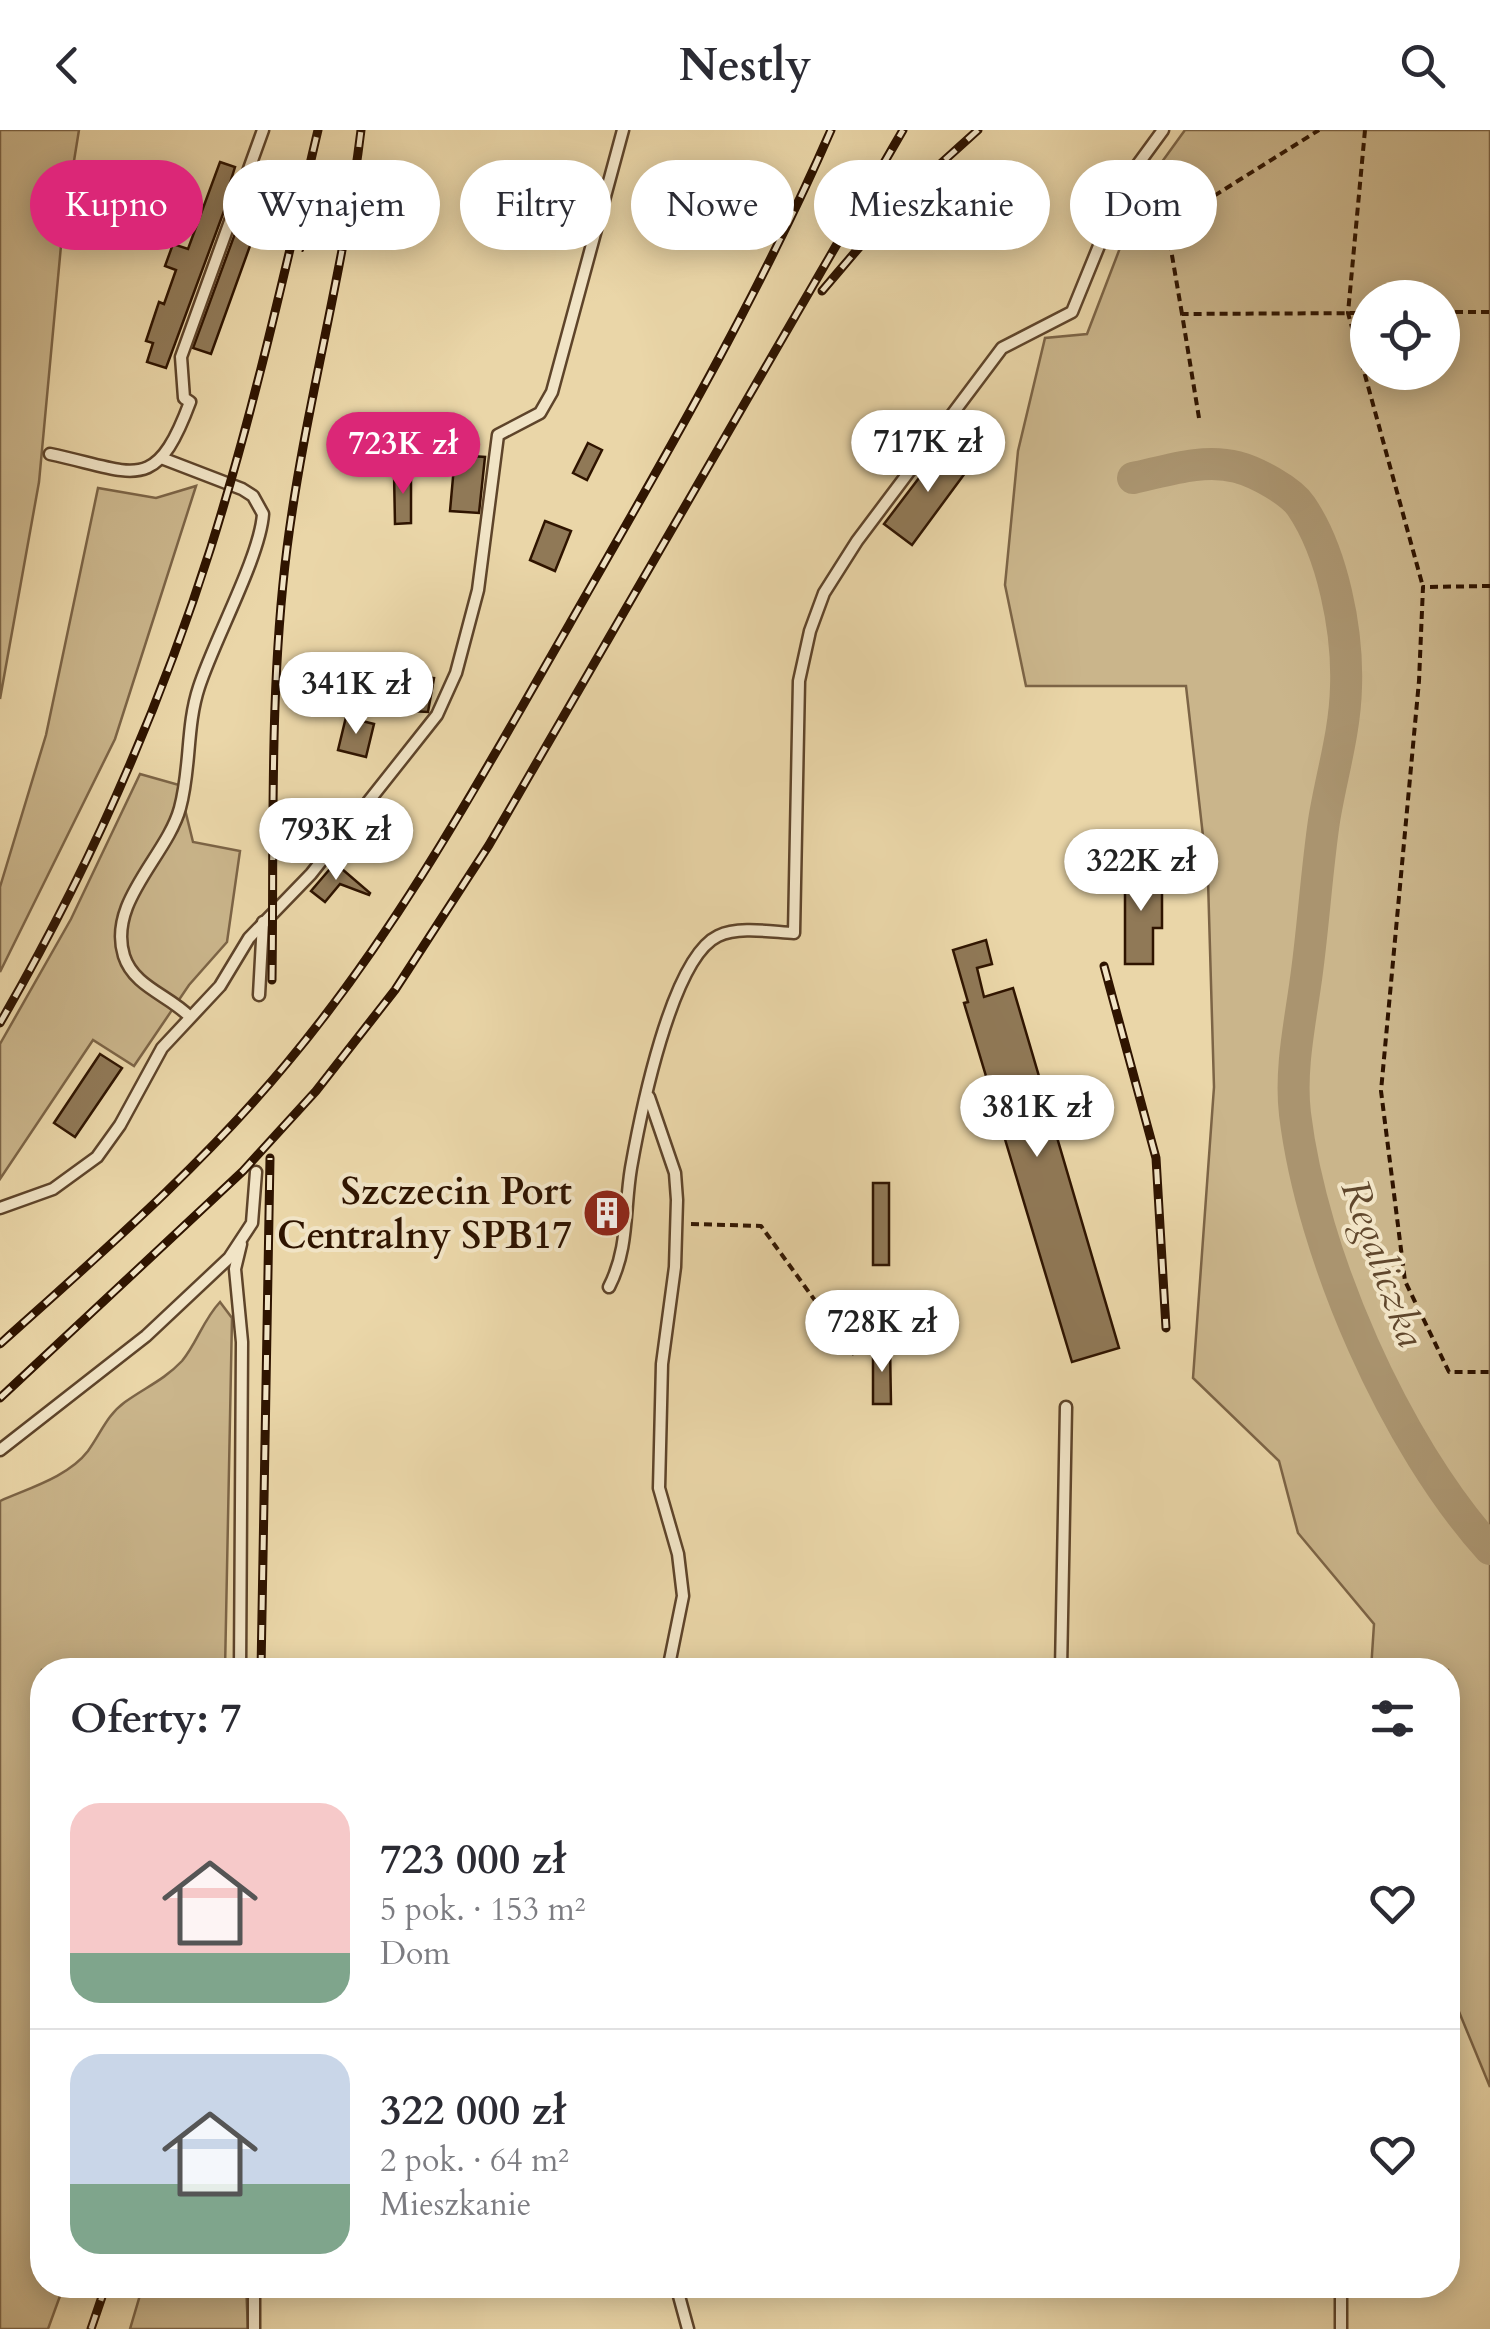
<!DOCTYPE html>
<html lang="pl">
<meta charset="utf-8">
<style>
:root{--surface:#fff;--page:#f7f7f7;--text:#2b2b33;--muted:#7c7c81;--line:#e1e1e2;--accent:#db2777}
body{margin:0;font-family:Cardo,serif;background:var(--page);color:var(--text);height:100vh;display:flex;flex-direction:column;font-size:38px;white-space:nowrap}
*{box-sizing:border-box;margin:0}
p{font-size:32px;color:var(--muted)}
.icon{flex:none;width:55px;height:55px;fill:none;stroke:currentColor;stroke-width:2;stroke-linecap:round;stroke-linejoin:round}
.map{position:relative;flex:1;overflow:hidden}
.details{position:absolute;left:30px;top:1528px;width:1430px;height:640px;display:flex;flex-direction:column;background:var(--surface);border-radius:40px;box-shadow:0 5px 25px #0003}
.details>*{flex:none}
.banner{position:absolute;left:30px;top:30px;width:1430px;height:90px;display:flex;gap:20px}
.tools{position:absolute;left:1350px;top:150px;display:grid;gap:20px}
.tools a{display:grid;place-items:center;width:110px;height:110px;border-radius:50%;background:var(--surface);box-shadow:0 5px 25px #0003;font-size:50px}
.price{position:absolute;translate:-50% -85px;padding:0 22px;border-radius:35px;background:#fff;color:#222;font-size:32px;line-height:65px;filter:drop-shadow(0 2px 5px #0008)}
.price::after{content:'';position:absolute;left:50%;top:60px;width:30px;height:22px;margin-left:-15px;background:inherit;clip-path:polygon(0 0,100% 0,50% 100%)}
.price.selected{background:var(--accent);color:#fff}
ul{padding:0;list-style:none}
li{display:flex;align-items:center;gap:30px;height:250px;padding:0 40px}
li+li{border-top:2px solid var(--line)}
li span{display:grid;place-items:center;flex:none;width:280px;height:200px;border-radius:30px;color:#555}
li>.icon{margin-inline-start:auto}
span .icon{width:120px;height:120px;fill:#fffc;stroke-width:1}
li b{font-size:42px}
h2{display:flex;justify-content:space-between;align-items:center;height:120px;padding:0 40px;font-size:42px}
.pill{padding:0 35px;border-radius:45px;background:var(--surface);box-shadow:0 5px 25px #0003;font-size:35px;line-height:90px}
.pill.selected{background:var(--accent);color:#fff}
header{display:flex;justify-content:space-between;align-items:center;height:130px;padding:0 40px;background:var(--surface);font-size:45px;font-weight:700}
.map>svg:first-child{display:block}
.green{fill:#cab58b;stroke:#7c6446;stroke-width:2.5;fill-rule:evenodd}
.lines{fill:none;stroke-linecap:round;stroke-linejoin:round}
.river{stroke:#aa946f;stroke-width:32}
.building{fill:#907957;stroke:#2f1400;stroke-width:2.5}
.service-casing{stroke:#5e442a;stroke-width:15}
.path{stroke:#2f1400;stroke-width:4;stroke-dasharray:8 5;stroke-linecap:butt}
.service{stroke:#f1e4c6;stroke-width:10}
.rail-casing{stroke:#2f1400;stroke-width:9}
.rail{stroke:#f1e4c6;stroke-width:5;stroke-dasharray:15;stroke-linecap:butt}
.labels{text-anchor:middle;stroke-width:8;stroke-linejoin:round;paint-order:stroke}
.poi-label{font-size:38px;font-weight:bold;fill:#2f1400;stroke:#f1e4c6;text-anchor:end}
.water-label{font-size:40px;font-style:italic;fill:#60472c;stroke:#f1e4c6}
</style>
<header><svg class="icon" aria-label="back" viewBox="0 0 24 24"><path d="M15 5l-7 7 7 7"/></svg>Nestly<svg class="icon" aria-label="search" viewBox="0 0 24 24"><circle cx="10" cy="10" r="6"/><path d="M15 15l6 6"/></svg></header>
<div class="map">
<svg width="1490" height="2199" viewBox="0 0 1490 2199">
<rect width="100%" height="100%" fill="#ead6a8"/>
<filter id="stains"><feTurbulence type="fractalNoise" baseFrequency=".002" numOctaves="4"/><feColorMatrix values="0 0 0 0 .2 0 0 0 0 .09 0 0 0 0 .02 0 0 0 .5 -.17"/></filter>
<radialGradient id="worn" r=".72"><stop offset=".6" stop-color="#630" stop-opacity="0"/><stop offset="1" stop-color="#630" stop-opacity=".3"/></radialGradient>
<g class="green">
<path d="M0,0H79L62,105L39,352L0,569Z"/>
<path d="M1185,0H1490V1957L1448,1855V1540H1371L1374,1494L1298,1403L1279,1331L1193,1248L1214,957L1208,750L1186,556H1026L1005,455L1018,321L1045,208L1087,204L1143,58ZM1368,168H1442V242H1368Z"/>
<path d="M196,356L115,609L0,842V757L46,605L98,358L156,368Z"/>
<path d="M140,644L179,655L193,712L240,721L227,812L189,855L134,936L93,910L0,1049V914L71,789Z"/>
<path d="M220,1172L232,1188L225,1540H42V2155H64L48,2199H0V1371C29,1358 68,1347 88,1321C101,1303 107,1285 125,1272C146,1257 164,1250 182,1231C197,1213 203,1190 220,1172Z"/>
<path d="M143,2155H246L248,2199H130Z"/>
</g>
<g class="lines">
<path class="river" d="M1133,348C1166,341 1203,328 1237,337C1256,342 1290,360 1301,376C1333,423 1348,501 1346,557C1345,603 1331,647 1324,691C1316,746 1313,802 1305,856C1299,898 1290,942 1295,984C1312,1125 1395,1314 1490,1419"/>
</g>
<g class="building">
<path d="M220,32L235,37L230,53L234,54L166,238L147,232L153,213L146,211L159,172L164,174L176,140L165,136L173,114L188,119Z"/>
<path d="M251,60L268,66L211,224L193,218Z"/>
<path d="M588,313L602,320L587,350L573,343Z"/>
<path d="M944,315L971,335L912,415L884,394Z"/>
<path d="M455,325L485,327L479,383L450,381Z"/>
<path d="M394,342H411V393L395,394Z"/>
<path d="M545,391L571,401L555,441L530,430Z"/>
<path d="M414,546L434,548L428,582L411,581Z"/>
<path d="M346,587L374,594L366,627L338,620Z"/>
<path d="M335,733L370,763L369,765L340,754L325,772L311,761Z"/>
<path d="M1125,734H1152L1153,762H1162V798H1153V834H1125Z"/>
<path d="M986,810L992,834L977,838L984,867L1013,858L1119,1218L1072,1232L964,873L968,872L953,820Z"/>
<path d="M100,924L122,938L75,1007L54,993Z"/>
<rect x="873" y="1053" width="16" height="82"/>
<path d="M873,1216H890L891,1274H873Z"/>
</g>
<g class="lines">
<g class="service-casing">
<g id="service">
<path d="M50,324C135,342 155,366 190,272L184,268L181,227L263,0"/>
<path d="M164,329L242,359L253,366L263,384C260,427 214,510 199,557C186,596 191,638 180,678C167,726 107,772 124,826C134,857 169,865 190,887"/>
<path d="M259,865L263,792"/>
<path d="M649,967L675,1043L677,1070L675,1137L662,1234L659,1358L678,1424L683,1466L668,1540"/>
<path d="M0,1078L53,1059L97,1027L120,995L162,918L220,856L249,808L311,744L437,585L456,543L478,460L498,305L540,283L552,262L623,0"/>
<path d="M609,1157C629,1118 624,1080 631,1038C640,987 671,828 718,806C739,796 772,802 794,803L799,551L810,501L824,463L857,411L1002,218L1072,182L1125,52L1163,0"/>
<path d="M0,1320L146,1206L229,1128L252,1093L256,1042"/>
<path d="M240,1540L242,1212L235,1139L241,1114"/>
<path d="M1061,1540L1066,1277"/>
<path d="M254,2155V2199"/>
<path d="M676,2155L688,2199"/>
<path d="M1341,2199V2155"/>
</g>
</g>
<g class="path">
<path d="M1365,0L1348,183L1423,457"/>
<path d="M258,59L273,65L274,89L308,97L302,120L298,119"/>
<path d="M1442,182H1490"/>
<path d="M1182,184L1168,102L1174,91L1319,0"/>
<path d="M1199,288L1182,184L1368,183"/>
<path d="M1490,456L1423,457L1419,551L1381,961L1405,1151L1449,1242H1490"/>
<path d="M691,1094L761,1096L856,1227"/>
</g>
<use href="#service" class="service"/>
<g class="rail-casing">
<g id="rail">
<path d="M822,161L897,73L978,0"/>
<path d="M1104,836L1156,1028L1166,1198"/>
<path d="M272,850C274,706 269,561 287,418C305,277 344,141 361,0"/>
<path d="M0,893C87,743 158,583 211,417C254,280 285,140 318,0"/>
<path d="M0,1214C100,1124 201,1037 287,933C399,799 482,646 569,495C662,332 756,172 831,0"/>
<path d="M0,1268L243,1041L316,961L395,860L489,715L903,0"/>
<path d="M261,1540L270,1028"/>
<path d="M91,2199L106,2155"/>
</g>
</g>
<use href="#rail" class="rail"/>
</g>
<defs>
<g id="building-disc" transform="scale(2.5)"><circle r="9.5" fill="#8f2418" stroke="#f1e4c6"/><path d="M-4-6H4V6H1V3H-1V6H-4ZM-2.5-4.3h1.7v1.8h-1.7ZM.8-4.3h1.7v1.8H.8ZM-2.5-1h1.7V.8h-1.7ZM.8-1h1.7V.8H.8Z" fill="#fff"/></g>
</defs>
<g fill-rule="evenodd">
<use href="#building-disc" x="607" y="1083"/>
</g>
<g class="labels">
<g class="poi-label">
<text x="572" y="1074">Szczecin Port<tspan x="572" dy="44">Centralny SPB17</tspan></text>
</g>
<g class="water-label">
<text transform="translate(1384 1133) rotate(70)" y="14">Regaliczka</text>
</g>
</g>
<rect width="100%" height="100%" filter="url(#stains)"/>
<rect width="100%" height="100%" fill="url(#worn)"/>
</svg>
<div class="tools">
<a><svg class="icon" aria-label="locate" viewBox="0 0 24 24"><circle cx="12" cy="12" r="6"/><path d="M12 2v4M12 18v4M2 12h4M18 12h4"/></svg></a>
</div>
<b class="price" style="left:928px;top:365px">717K zł</b>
<b class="price selected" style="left:403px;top:367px">723K zł</b>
<b class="price" style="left:356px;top:607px">341K zł</b>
<b class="price" style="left:336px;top:753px">793K zł</b>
<b class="price" style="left:1141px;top:784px">322K zł</b>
<b class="price" style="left:1037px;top:1030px">381K zł</b>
<b class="price" style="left:882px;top:1245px">728K zł</b>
<div class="banner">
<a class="pill selected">Kupno</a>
<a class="pill">Wynajem</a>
<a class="pill">Filtry</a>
<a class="pill">Nowe</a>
<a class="pill">Mieszkanie</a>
<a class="pill">Dom</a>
</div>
<section class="details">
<h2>Oferty: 7<svg class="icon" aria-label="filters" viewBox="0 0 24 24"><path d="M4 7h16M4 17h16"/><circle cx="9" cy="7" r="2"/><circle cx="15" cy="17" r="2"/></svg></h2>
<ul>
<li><span style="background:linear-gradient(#f6c9c9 75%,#7fa58c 0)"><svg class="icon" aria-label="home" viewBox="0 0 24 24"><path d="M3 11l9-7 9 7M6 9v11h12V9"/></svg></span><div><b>723 000 zł</b><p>5 pok. · 153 m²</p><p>Dom</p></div><svg class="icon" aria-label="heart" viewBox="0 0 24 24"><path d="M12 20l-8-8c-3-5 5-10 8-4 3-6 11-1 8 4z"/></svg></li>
<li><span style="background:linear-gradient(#c9d6e8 65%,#7fa58c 0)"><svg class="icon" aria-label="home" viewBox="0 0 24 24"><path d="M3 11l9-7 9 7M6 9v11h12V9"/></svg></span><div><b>322 000 zł</b><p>2 pok. · 64 m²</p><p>Mieszkanie</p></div><svg class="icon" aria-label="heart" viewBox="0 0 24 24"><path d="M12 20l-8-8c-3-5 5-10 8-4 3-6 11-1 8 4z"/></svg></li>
</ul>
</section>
</div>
